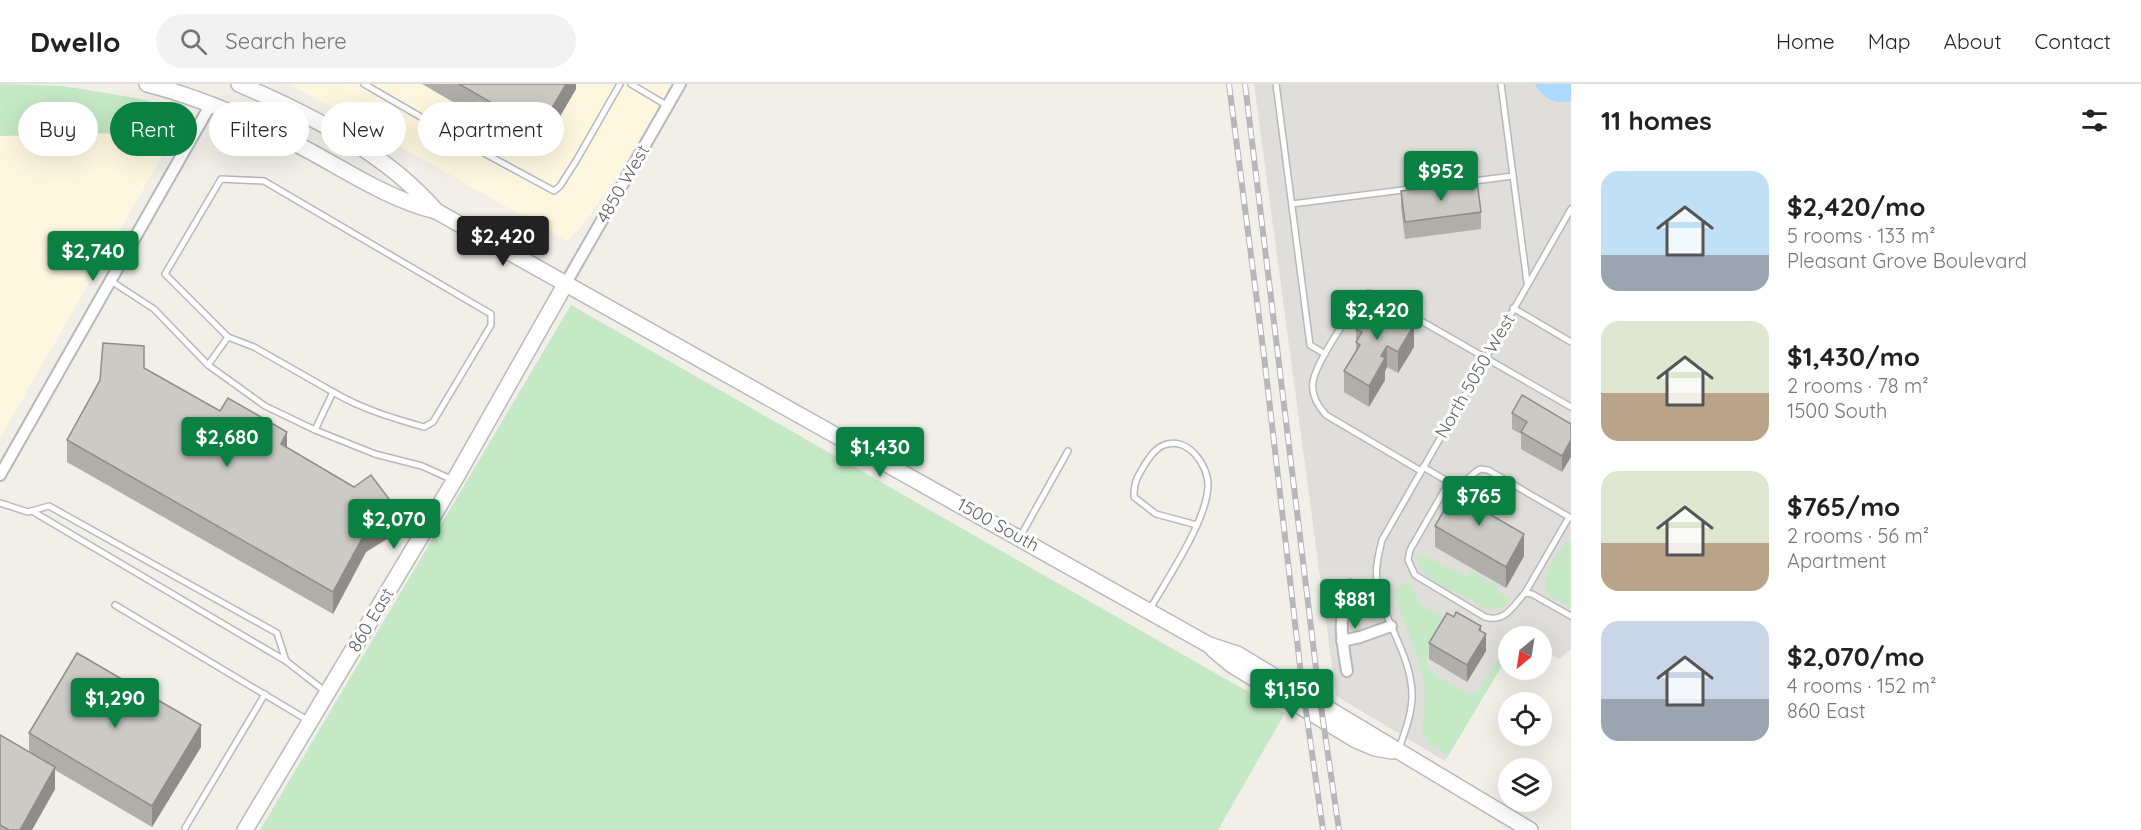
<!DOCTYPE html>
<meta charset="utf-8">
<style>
:root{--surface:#fff;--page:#f2f2f2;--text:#222;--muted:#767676;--line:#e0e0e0;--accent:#0b8043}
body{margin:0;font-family:Quicksand,sans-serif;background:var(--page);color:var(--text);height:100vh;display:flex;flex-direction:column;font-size:22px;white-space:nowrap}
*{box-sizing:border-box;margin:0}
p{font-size:20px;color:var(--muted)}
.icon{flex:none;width:33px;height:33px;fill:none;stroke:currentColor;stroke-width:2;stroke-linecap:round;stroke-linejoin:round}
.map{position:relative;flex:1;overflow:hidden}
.panel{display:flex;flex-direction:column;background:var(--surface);width:570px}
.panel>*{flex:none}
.hud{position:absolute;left:18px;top:18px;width:570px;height:54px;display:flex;gap:12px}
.needle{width:39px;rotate:210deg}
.buttons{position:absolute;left:1498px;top:542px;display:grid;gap:12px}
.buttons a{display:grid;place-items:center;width:54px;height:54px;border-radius:50%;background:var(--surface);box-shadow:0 6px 24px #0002;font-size:30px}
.price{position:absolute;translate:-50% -51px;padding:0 14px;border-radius:6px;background:var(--accent);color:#fff;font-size:20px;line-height:39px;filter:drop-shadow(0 2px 3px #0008)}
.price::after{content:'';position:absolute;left:50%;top:36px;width:18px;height:14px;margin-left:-9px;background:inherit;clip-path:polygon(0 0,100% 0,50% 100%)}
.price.on{background:#222;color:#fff}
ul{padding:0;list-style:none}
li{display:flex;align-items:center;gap:18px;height:150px;padding:0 30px}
li span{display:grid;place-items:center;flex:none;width:168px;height:120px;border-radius:18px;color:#555}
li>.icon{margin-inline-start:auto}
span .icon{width:72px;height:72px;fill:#fffc;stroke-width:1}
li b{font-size:26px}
h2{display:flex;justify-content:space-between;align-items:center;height:72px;padding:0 30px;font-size:26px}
.tag{padding:0 21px;border-radius:27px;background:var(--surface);box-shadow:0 6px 24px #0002;font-size:21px;line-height:54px}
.tag.on{background:var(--accent);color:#fff}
header{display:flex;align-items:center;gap:36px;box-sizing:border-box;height:84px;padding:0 30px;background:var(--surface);border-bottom:2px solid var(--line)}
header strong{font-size:28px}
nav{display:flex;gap:33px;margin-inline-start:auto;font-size:21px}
.search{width:420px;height:54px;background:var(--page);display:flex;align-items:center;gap:15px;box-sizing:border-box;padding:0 21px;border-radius:33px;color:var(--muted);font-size:22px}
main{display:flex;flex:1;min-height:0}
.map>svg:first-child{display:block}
.commercial{fill:#fef7e0}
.industrial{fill:#e0deda}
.green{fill:#c5e8c5}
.water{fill:#aadaff}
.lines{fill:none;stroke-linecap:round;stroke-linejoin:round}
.lane-casing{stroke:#b5b8bc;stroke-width:8}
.street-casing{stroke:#b5b8bc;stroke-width:14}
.secondary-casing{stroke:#b6babf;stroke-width:18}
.lane{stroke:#fff;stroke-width:5}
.street{stroke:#fff;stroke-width:10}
.secondary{stroke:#fff;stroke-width:15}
.rail-casing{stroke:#b6b7b8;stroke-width:6}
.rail{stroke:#fff;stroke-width:4;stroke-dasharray:11;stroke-linecap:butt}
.wall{fill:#afaea9}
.shaded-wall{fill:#8f8d8a}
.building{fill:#cccac5;stroke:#8f8d8a;stroke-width:1.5}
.labels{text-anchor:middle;stroke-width:6;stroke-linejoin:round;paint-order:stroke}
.street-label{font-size:18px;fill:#5f6368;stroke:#fff}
</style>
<header>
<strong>Dwello</strong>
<div class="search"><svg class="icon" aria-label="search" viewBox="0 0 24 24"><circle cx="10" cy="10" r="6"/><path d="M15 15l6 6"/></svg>Search here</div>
<nav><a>Home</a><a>Map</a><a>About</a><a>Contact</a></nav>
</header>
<main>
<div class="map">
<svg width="1571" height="746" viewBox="0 0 1571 746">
<rect width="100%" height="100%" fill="#f1efe8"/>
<g class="commercial">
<path d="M290,0H672L616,94L586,137L567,157Z"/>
<path d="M161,48L163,71L0,354V52Z"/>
</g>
<path class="industrial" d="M1254,0H1571V565L1559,575L1542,566V552H1509L1507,573L1445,677L1336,612Z"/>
<g class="green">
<path d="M0,0L63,2L142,15L167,23L176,29L183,44L161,48L0,52Z"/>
<path d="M571,221L1285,629L1218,746H260Z"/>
<path d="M1569,457H1571V523C1563,519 1551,515 1547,507C1539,494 1558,464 1569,457Z"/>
<path d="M1416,470L1436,477L1446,484L1452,485L1467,493L1471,487L1499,502L1496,507L1510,515C1500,529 1487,526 1474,518L1475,516L1471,514L1470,516C1451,505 1417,495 1416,470Z"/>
<path d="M1408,497C1415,503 1415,515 1423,522C1432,530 1442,527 1443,541C1425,574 1414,579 1451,600C1459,605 1466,611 1477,608L1507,562V573L1448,672L1429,660L1422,647L1425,616L1424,598L1420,580L1393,507Z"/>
</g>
<path class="water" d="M1535,0H1571V17C1555,21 1543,14 1535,0Z"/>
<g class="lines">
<g class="lane-casing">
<g id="lane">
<path d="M364,0L471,62L554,107L560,102L576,77L620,0"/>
<path d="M631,0L668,22"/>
<path d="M1276,0L1310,261L1325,270"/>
<path d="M1501,0L1527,198"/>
<path d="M1292,120L1513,92"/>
<path d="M111,197L154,225L208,281L265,322L315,346L375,370L422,382L453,396"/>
<path d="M1513,224L1571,258"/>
<path d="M228,253L254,263L333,308"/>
<path d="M208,281L228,253L165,190L221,95L264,97L491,230V241L433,338L424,343C392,334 362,325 333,308L315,346"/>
<path d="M1423,383L1449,398L1410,466L1408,476L1415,491L1485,533C1505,539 1513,522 1525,509L1532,510L1571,532"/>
<path d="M1421,387L1326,331C1318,322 1311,310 1313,298C1316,277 1349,232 1361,213L1368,209L1376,211L1571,323"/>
<path d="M1449,398C1466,402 1467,393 1480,385L1488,386L1571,434"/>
<path d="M0,419L28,428L49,422L277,549L286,577L326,608"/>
<path d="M32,427L286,577"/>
<path d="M1020,453L1068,367"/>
<path d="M1525,509L1569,433"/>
<path d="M115,521L309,637"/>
<path d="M1150,525C1167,495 1208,435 1208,401C1208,380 1187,352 1164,361C1155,364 1150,373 1145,380C1137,394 1134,397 1134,413L1156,430L1197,441"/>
<path d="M1399,665C1405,647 1412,630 1412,611C1412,571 1382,536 1377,497C1375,483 1379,469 1382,456L1571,125"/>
<path d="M185,746V744L265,610"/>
</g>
</g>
<g class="street-casing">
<g id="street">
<path d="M566,199L680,0"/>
<path d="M0,391L211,20"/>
<path d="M1342,557L1360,553L1391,542"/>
<path d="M1347,587C1342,557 1337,530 1350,501"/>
</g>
</g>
<g class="secondary-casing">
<g id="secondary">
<path d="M147,0C202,14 254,37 304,64C347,87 388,115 436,127L1209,561L1237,570L1530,746"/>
<path d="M239,0C309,30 386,69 436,127"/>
<path d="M1213,565L1232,581L1356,656L1375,664L1392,667"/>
<path d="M245,746L454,397L566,199"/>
</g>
</g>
<use href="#lane" class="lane"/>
<use href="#street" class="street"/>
<use href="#secondary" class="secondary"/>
<g class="rail-casing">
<g id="rail">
<path d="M1229,0L1264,272L1302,599L1323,746"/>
<path d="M1245,0L1319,609L1339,746"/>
</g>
</g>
<use href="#rail" class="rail"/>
</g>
<g class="wall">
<path d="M422,0H576V5L539,68Z"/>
<path d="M1401,107L1481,128V145L1405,155L1401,123Z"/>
<path d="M1356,245L1414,263L1398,289L1387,283L1385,287V296L1369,323L1344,308V287L1356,268Z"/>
<path d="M144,284L287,364L398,448L366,468L333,530L67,378V356L100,296Z"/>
<path d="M1512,329L1571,340L1562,388L1521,365V350L1512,345Z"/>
<path d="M1484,427L1524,472L1506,504L1435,463V442Z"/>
<path d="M1481,548L1486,567L1467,598L1429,575V559Z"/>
<path d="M29,649L201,663L152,743L55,686V705L32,746H0V651L29,668Z"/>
</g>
<g class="shaded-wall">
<path d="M566,0H576V5L539,68V46Z"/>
<path d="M1414,241V263L1398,289V268Z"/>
<path d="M1387,262V283L1385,287V296L1369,323V302L1381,272Z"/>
<path d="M287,348V369L281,360Z"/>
<path d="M1571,356V373L1562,388V372Z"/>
<path d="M1484,414V436L1479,424Z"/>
<path d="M398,427V448L366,468L333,530V508L366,447Z"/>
<path d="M1524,450V472L1506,504V483Z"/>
<path d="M1481,542V558L1486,550V567L1467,598V581L1479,546Z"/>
<path d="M201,641V663L152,743V722Z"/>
<path d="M55,683V705L32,746H20Z"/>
</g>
<g class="building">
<path d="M459,0H566L539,46Z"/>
<path d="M1477,97L1481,128L1405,138L1401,107Z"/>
<path d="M1373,217L1414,241L1398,268L1387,262L1381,272L1385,274L1369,302L1344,287L1360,261L1356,258L1362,248L1356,245Z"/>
<path d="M103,259L144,262V284L220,327L228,314L287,348L281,360L354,403L371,391L398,427L366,447L333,508L67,356L100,296Z"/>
<path d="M1522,311L1571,340V356L1562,372L1521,348L1527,338L1512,329Z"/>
<path d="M1459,400L1484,414L1479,424L1524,450L1506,483L1435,442Z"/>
<path d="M1456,528L1481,542L1479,546L1486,550L1467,581L1429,559L1447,529L1454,533Z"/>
<path d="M77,569L201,641L152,722L29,649Z"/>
<path d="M0,651L55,683L20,746H9L0,741Z"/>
</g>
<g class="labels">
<g class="street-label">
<text transform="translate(623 100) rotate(-60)" y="6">4850 West</text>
<text transform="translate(1475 292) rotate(-60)" y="6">North 5050 West</text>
<text transform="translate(998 441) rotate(29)" y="6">1500 South</text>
<text transform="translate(371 536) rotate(-59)" y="6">860 East</text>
</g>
</g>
</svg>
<div class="buttons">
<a><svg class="needle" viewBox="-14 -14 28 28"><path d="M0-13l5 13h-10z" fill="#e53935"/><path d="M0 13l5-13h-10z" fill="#767676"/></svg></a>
<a><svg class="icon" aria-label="locate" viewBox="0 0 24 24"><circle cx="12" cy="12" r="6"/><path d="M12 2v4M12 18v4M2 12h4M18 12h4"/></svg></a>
<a><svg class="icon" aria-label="layers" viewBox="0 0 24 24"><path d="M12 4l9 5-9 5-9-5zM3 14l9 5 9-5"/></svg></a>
</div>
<b class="price" style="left:1441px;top:118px">$952</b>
<b class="price on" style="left:503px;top:183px">$2,420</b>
<b class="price" style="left:93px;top:198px">$2,740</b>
<b class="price" style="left:1377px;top:257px">$2,420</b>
<b class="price" style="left:227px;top:384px">$2,680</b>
<b class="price" style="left:880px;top:394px">$1,430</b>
<b class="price" style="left:1479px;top:443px">$765</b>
<b class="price" style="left:394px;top:466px">$2,070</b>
<b class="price" style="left:1355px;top:546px">$881</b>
<b class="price" style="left:1292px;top:636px">$1,150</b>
<b class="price" style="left:115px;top:645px">$1,290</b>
<div class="hud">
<a class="tag">Buy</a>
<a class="tag on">Rent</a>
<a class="tag">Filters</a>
<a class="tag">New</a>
<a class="tag">Apartment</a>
</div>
</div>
<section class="panel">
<h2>11 homes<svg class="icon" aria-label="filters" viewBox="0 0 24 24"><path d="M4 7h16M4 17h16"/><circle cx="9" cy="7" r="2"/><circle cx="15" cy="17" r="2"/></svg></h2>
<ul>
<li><span style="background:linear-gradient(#bfe0f5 70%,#9aa5b1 0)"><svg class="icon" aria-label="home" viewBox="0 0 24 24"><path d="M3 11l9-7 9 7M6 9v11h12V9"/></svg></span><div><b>$2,420/mo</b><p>5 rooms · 133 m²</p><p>Pleasant Grove Boulevard</p></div></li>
<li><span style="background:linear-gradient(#dfe7d0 60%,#b9a48a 0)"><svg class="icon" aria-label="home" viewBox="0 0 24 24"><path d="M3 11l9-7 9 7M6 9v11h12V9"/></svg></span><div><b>$1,430/mo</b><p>2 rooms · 78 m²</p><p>1500 South</p></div></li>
<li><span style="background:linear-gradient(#dfe7d0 60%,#b9a48a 0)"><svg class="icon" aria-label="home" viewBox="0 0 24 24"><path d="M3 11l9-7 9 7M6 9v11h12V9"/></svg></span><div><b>$765/mo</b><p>2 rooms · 56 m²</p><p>Apartment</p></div></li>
<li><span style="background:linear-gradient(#c9d6e8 65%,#9aa5b1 0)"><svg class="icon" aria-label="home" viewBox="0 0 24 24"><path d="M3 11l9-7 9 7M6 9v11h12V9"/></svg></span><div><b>$2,070/mo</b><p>4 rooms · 152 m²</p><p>860 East</p></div></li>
</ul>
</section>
</main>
